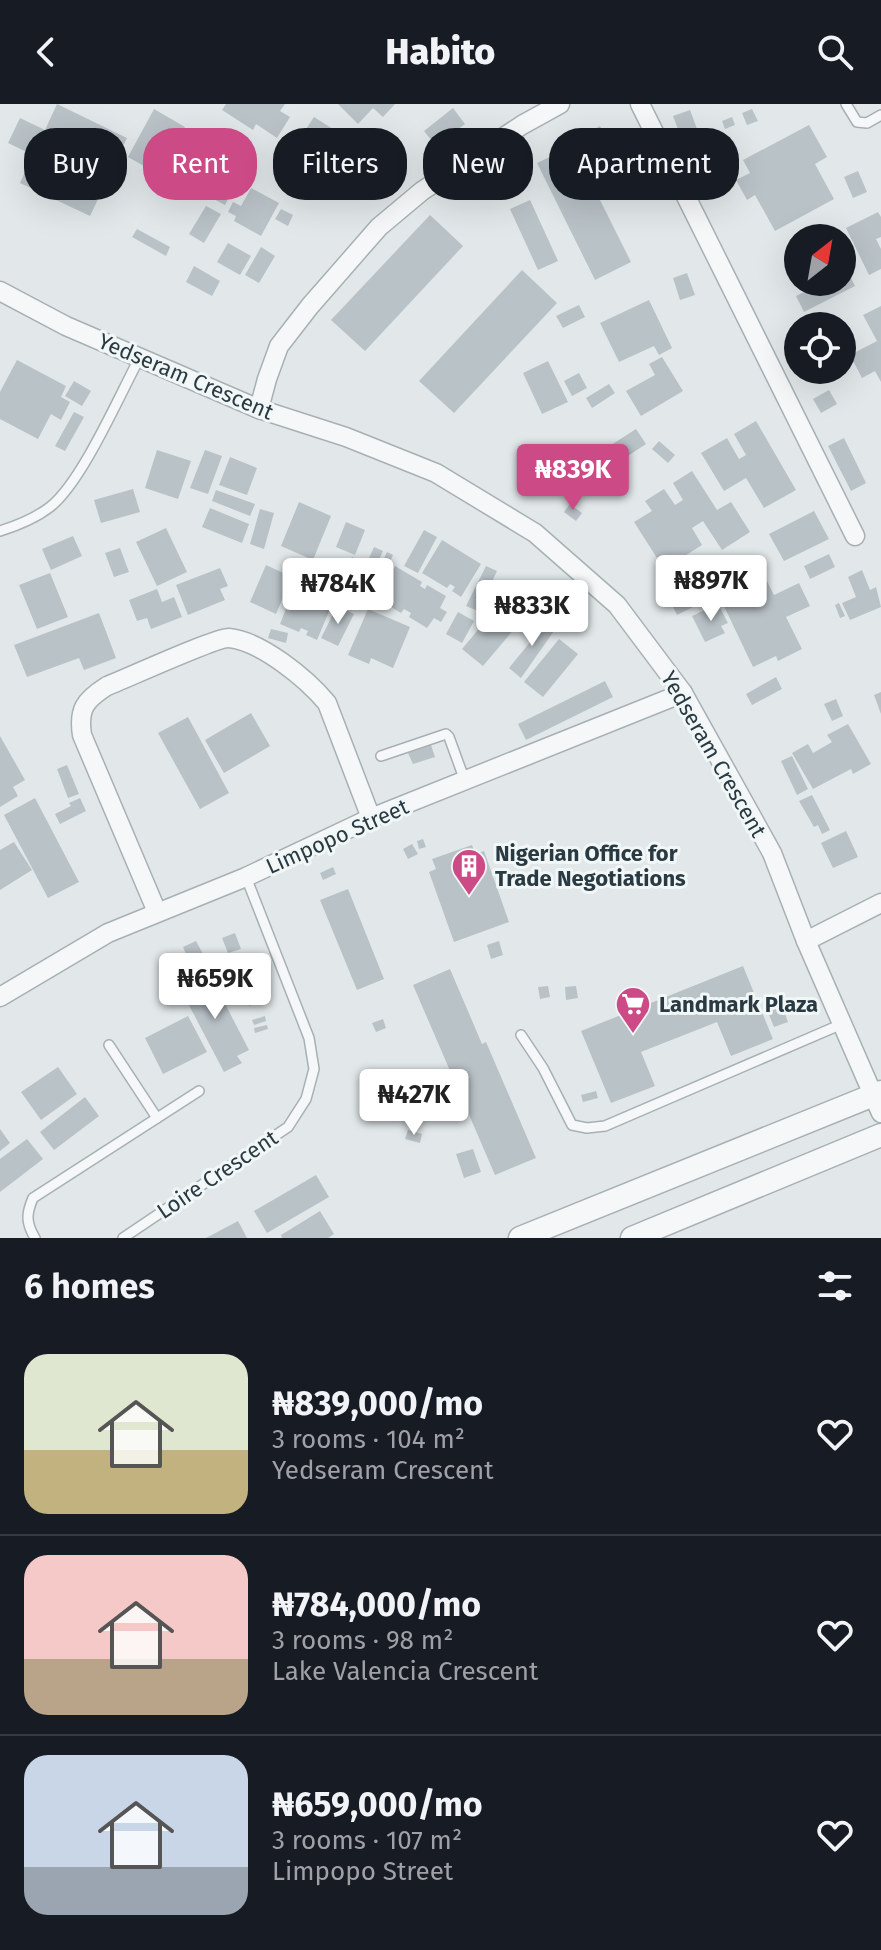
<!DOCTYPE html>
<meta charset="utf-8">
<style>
:root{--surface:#171b24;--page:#242831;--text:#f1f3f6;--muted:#9ea1a6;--line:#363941;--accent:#cc4a86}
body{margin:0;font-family:"Fira Sans",sans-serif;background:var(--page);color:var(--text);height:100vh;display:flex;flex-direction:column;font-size:30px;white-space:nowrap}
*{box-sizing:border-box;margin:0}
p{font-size:26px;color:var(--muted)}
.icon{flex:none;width:44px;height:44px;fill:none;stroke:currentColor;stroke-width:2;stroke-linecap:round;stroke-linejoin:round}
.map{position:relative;height:1134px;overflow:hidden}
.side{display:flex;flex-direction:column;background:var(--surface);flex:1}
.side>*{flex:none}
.hud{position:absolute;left:24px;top:24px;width:834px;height:72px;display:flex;gap:16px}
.needle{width:52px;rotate:31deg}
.buttons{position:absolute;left:784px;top:120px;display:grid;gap:16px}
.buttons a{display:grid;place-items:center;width:72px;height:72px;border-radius:50%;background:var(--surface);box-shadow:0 8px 32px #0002;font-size:40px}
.price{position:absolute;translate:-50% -68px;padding:0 18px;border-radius:8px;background:#fff;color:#222;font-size:26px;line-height:52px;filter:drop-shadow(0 2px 4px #0008)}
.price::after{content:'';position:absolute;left:50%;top:48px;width:24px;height:18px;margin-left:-12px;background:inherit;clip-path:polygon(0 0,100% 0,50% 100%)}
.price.selected{background:var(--accent);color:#fff}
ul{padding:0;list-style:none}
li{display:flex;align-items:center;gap:24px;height:200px;padding:0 24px}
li+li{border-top:2px solid var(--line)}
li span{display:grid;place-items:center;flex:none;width:224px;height:160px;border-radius:24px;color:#555}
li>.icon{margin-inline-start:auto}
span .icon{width:96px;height:96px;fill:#fffc;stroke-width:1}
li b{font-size:34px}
h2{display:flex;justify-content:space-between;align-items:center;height:96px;padding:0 24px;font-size:34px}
.chip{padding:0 28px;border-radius:32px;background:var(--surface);box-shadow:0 8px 32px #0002;font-size:28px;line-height:72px}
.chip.selected{background:var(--accent);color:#fff}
header{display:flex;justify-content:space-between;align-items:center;height:104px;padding:0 24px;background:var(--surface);font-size:36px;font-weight:800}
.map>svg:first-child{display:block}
.building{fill:#b9c2c7}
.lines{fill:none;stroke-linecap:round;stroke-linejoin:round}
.service-casing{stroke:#a7b0b4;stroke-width:12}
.minor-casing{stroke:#a7b0b4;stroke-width:21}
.tertiary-casing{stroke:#a7b0b4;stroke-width:25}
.service{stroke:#f5f7f8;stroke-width:9}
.minor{stroke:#f5f7f8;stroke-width:18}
.tertiary{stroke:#f5f7f8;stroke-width:22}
.labels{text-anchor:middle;stroke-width:6;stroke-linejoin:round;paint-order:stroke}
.street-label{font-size:22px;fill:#2a3a42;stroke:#f1f6f7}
.poi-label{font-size:22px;font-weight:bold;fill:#2a3a42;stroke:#f1f6f7;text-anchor:start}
</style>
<header><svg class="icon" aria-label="back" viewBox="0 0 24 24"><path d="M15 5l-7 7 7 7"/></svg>Habito<svg class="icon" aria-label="search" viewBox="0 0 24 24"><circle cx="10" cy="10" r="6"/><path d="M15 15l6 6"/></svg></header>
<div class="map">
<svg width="881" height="1134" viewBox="0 0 881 1134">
<rect width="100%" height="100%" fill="#e2e8ea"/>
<g class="building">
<path d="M57,0L127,34L90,112L20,79L33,51L8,39L20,14L45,26Z"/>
<path d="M226,0H285L280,7L290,13L277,34L256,20L253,26L222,6Z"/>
<path d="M338,0H395L383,13L373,4L358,20Z"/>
<path d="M453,4L465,20L436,42L424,27Z"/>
<path d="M154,5L185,23L158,70L128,53Z"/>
<path d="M752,5L758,17L747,21L742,9Z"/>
<path d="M690,6L703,41L686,46L673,12Z"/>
<path d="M314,13L336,27L321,49L300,34Z"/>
<path d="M732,13L735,21L725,25L722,17Z"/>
<path d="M809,21L827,53L815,60L834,95L775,127L755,91L747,96L736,76L750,69L743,56Z"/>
<path d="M600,22L607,36L588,46L580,33Z"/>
<path d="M573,42L631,158L595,176L537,59Z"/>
<path d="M193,55L218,68L221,61L241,71L225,101L189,82L195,70L187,66Z"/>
<path d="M645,64L655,82L647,86L637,68Z"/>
<path d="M858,67L867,88L853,94L844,73Z"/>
<path d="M251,84L279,99L261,132L234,117L236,112L228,108L233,98L241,102Z"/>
<path d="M530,96L558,157L538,166L510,105Z"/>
<path d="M206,102L221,110L204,139L189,130Z"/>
<path d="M281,105L293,111L288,122L275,115Z"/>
<path d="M878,108L881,113V133L876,135L881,145V165L869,171L846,124Z"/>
<path d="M430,111L463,142L365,247L331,216Z"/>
<path d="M137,125L170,143L166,152L132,133Z"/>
<path d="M228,139L251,152L240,171L217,158Z"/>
<path d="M261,143L275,152L259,179L245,171Z"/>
<path d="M194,162L220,177L212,192L186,178Z"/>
<path d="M522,166L557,199L454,309L419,277Z"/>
<path d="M847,166L855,182L804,208L796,192L824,178H842V169Z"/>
<path d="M687,169L695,191L680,196L673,174Z"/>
<path d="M649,196L672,244L659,251L654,242L619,258L600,219Z"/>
<path d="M579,201L585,213L563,224L556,212Z"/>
<path d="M881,202V278L875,267L862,274L850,251L877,237L863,211Z"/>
<path d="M662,253L683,287L641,312L626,287L655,271L649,260Z"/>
<path d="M17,256L66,282L61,293L70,298L61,316L51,310L38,335L0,315V288Z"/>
<path d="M548,257L568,298L542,310L523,269Z"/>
<path d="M579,269L587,284L572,292L564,277Z"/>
<path d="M74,277L91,287L82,302L65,292Z"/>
<path d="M609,280L615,289L592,304L586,294Z"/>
<path d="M829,286L837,300L821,309L813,295Z"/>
<path d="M74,308L84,313L65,347L55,342Z"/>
<path d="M756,317L796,386L764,404L746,374L724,387L701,349L727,334L739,355L746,351L734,330Z"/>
<path d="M636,325L646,340L593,375L583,359Z"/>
<path d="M844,334L866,379L851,387L828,342Z"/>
<path d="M659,337L675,351L668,359L652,345Z"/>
<path d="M157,346L191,357L178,395L145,384Z"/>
<path d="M205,346L222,352L208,390L190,384Z"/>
<path d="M230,353L257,364L247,391L219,381Z"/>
<path d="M692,367L717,406L731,398L750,428L722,446L703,417L692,424L702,441L664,465L634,418L652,407L645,397L664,385L675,401L683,396L673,379Z"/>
<path d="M133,385L140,408L101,419L94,396Z"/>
<path d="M216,386L255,400L250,412L212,397Z"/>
<path d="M299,398L331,412L313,456L281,442Z"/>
<path d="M570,400L582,409L576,417L564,408Z"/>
<path d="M210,404L249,420L242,439L202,423Z"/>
<path d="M260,405L274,409L264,445L250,440Z"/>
<path d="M814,407L829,435L784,457L769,430Z"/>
<path d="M346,418L365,426L355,451L336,443Z"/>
<path d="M166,424L187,468L157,482L136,438Z"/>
<path d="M424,426L437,433L418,469L404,462Z"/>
<path d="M73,432L82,452L51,466L42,445Z"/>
<path d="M442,436L481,460L461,493L452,487L455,483L450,480L447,484L422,469Z"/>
<path d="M374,443L383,447L369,477L360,474Z"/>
<path d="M120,444L129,468L114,473L105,449Z"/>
<path d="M387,448L393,451L381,477L375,474Z"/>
<path d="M829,450L835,463L810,475L804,462Z"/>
<path d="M727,452L735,468L707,483L699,467Z"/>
<path d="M352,453L363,458L358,469L347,464Z"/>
<path d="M266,461L292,473L276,510L250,498Z"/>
<path d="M395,462L422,478L420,482L425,485L427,481L446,492L440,504L447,508L441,518L434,514L427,524L409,513L411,509L404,505L401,509L376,494Z"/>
<path d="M486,462L497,467L478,507L466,502Z"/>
<path d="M220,464L228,482L220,485L225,496L188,511L176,481Z"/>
<path d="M862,466L870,486L876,483L881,503L850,516L842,499L856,493L848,473Z"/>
<path d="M50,469L68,513L37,525L19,481Z"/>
<path d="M767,477L774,491L799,479L810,502L786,513L802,545L778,557L776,552L753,563L722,498Z"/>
<path d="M515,480L537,498L483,562L462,545L482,521L487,526L507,502L501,497Z"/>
<path d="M682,481L693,503L677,511L666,489Z"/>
<path d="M295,482L333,498L317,536L306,531L308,527L301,524L299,528L280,520Z"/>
<path d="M157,485L162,498L174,493L182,513L151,525L147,514L137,517L129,496Z"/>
<path d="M839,499L845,512L840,514L835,501Z"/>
<path d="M718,500L728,519L721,522L725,529L705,538L692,512Z"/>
<path d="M337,502L354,510L338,542L321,534Z"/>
<path d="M368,505L410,523L393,564L371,554L369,560L348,551Z"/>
<path d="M458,508L474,517L462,539L446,530Z"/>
<path d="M99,509L116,554L84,566L79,554L27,573L14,541Z"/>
<path d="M540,515L554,527L521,574L509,564L531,537L526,533Z"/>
<path d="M271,525L288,529L286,539L268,534Z"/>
<path d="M559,535L578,550L543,593L524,578Z"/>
<path d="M776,573L782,585L752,601L746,590Z"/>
<path d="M605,577L613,593L526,636L518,620Z"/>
<path d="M881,588V610L874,591Z"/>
<path d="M836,595L843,612L832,617L824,600Z"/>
<path d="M251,609L270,642L224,669L205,636Z"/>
<path d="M188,613L229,689L200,705L158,629Z"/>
<path d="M848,620L871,660L853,670L851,665L813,685L792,649L808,640L813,649L832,638L827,631Z"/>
<path d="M0,632L25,676L13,683L18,692L0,703Z"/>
<path d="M431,641L435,653L413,660L408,649Z"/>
<path d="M792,652L808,685L797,691L781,657Z"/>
<path d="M67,661L79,690L68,694L57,665Z"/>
<path d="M812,691L830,726L822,730L818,721L814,723L799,697Z"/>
<path d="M35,694L79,778L48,794L4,711Z"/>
<path d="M80,694L86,707L60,720L55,710L71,702L69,699Z"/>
<path d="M846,727L858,753L833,764L821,739Z"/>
<path d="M423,735L426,743L419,745L417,737Z"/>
<path d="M14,738L32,766L0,786V746Z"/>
<path d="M412,740L418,750L408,755L403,745Z"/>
<path d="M472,741L475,750L484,747L509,818L454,838L429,768L436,765L432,755Z"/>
<path d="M333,763L336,770L323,776L320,769Z"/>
<path d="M348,785L384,875L357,886L320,796Z"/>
<path d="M235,829L241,845L228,849L222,834Z"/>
<path d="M196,837L203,850L189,857L183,843Z"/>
<path d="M499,837L503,851L491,855L487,841Z"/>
<path d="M246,856L255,877L241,882L233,861Z"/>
<path d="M743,862L773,935L731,952L717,918L641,948L655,982L611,999L581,927Z"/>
<path d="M450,865L482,940L486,938L536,1054L495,1071L413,881Z"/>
<path d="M209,869L249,946L237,952L242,959L224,968L180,884Z"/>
<path d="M256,882L262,897L249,902L243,887Z"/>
<path d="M548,882L550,893L540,895L538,883Z"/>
<path d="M576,882L578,894L566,896L565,883Z"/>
<path d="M780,896L788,918L774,923L765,901Z"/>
<path d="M188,912L207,948L163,970L145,934Z"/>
<path d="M265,912L266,917L254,921L252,916Z"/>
<path d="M383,915L386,924L376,928L372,919Z"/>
<path d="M267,921L268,925L255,929L254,924Z"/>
<path d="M58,963L77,990L41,1016L21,988Z"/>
<path d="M596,987L598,994L583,998L581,991Z"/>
<path d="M85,993L99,1012L54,1046L40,1028Z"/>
<path d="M374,993L419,1004L417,1013L371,1001Z"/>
<path d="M0,1025L10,1039L0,1047Z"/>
<path d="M408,1026L422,1030L420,1039L405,1035Z"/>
<path d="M27,1035L43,1055L0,1088V1055Z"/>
<path d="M473,1045L481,1068L464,1074L456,1050Z"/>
<path d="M316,1071L329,1093L267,1129L254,1107Z"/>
<path d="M320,1107L334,1130L328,1134H282L281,1131Z"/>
<path d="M238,1117L247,1134H206Z"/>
</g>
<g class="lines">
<g class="service-casing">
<g id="service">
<path d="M846,0L857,18L867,19L881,11"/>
<path d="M0,427C16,422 37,413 50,403C82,378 119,292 140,253"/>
<path d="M381,652L446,630L449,633L465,677"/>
<path d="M521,931L543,964L572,1021L587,1024L605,1022L842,920"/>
<path d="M109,941L157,1014"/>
<path d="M35,1134C26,1119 26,1110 33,1094L199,987"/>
<path d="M123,1134L288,1023L306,995L314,965L309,934L246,773"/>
</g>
</g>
<g class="minor-casing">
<g id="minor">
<path d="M640,0L855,432"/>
<path d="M0,187L66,222L259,305L346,333L436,369L535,429L617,501L683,589L772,749L806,837L881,1009"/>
<path d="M259,305L267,275L279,242L310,202L379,123L422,87L522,21L560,0"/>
<path d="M157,808L82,631C78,605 85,596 107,582C125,575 217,533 229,534C261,537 307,575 327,599L371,714"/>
<path d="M806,837L881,799"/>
<path d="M0,893L108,829L246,773L371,714L683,589"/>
</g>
</g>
<g class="tertiary-casing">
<g id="tertiary">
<path d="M520,1134L881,988"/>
<path d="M632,1134L881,1031"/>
</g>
</g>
<use href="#service" class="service"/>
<use href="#minor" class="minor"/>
<use href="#tertiary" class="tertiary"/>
</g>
<defs>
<g id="building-pin" transform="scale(1.8)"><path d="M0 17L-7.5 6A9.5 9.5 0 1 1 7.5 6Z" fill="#cc4a86" stroke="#f1f6f7"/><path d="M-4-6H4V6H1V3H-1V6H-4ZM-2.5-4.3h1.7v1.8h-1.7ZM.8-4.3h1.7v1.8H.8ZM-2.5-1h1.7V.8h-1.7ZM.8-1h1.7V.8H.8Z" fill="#fff"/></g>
<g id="supermarket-pin" transform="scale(1.8)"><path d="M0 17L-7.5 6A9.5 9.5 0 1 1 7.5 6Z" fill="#cc4a86" stroke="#f1f6f7"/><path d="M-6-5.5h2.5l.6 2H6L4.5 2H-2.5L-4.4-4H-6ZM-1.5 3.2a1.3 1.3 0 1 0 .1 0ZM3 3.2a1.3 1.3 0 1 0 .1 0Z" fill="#fff"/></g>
</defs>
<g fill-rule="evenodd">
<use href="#building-pin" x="469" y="762"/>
<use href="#supermarket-pin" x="633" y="900"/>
</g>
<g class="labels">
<g class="street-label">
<text transform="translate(186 272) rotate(23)" y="8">Yedseram Crescent</text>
<text transform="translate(714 650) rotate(60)" y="8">Yedseram Crescent</text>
<text transform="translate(337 732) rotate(-24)" y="8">Limpopo Street</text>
<text transform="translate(217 1070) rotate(-34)" y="8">Loire Crescent</text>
</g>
<g class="poi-label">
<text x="495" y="757">Nigerian Office for<tspan x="495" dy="25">Trade Negotiations</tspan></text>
<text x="659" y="908">Landmark Plaza</text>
</g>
</g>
</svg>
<div class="buttons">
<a><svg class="needle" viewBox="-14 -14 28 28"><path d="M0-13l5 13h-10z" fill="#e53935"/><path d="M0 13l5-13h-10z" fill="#9ea1a6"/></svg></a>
<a><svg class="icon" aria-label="locate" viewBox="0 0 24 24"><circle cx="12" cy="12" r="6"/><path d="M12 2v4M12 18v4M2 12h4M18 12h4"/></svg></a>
</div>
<b class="price selected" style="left:573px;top:408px">₦839K</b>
<b class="price" style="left:711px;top:519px">₦897K</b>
<b class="price" style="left:338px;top:522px">₦784K</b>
<b class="price" style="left:532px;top:544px">₦833K</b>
<b class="price" style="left:215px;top:917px">₦659K</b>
<b class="price" style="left:414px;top:1033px">₦427K</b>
<div class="hud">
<a class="chip">Buy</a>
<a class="chip selected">Rent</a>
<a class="chip">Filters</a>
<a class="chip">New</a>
<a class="chip">Apartment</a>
</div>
</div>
<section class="side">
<h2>6 homes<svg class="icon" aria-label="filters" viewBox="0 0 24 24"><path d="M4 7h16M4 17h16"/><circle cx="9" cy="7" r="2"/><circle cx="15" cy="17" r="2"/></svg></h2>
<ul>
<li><span style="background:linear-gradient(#dfe7d0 60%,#c2b280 0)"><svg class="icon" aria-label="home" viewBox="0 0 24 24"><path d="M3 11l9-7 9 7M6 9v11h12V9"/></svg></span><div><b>₦839,000/mo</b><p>3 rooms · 104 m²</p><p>Yedseram Crescent</p></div><svg class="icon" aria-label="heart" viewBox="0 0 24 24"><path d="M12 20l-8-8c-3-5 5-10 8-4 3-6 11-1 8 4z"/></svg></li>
<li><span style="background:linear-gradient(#f6c9c9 65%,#b9a48a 0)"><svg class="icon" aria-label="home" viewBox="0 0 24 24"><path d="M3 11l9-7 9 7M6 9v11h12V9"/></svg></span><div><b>₦784,000/mo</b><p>3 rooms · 98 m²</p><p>Lake Valencia Crescent</p></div><svg class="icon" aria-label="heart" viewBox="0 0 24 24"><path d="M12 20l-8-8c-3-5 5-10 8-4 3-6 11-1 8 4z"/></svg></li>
<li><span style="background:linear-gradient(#c9d6e8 70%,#9aa5b1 0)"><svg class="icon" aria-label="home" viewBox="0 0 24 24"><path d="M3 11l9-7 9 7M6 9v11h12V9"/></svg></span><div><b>₦659,000/mo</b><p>3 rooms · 107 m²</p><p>Limpopo Street</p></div><svg class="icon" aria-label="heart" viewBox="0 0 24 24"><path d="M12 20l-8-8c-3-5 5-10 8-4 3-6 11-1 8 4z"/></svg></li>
</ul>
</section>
